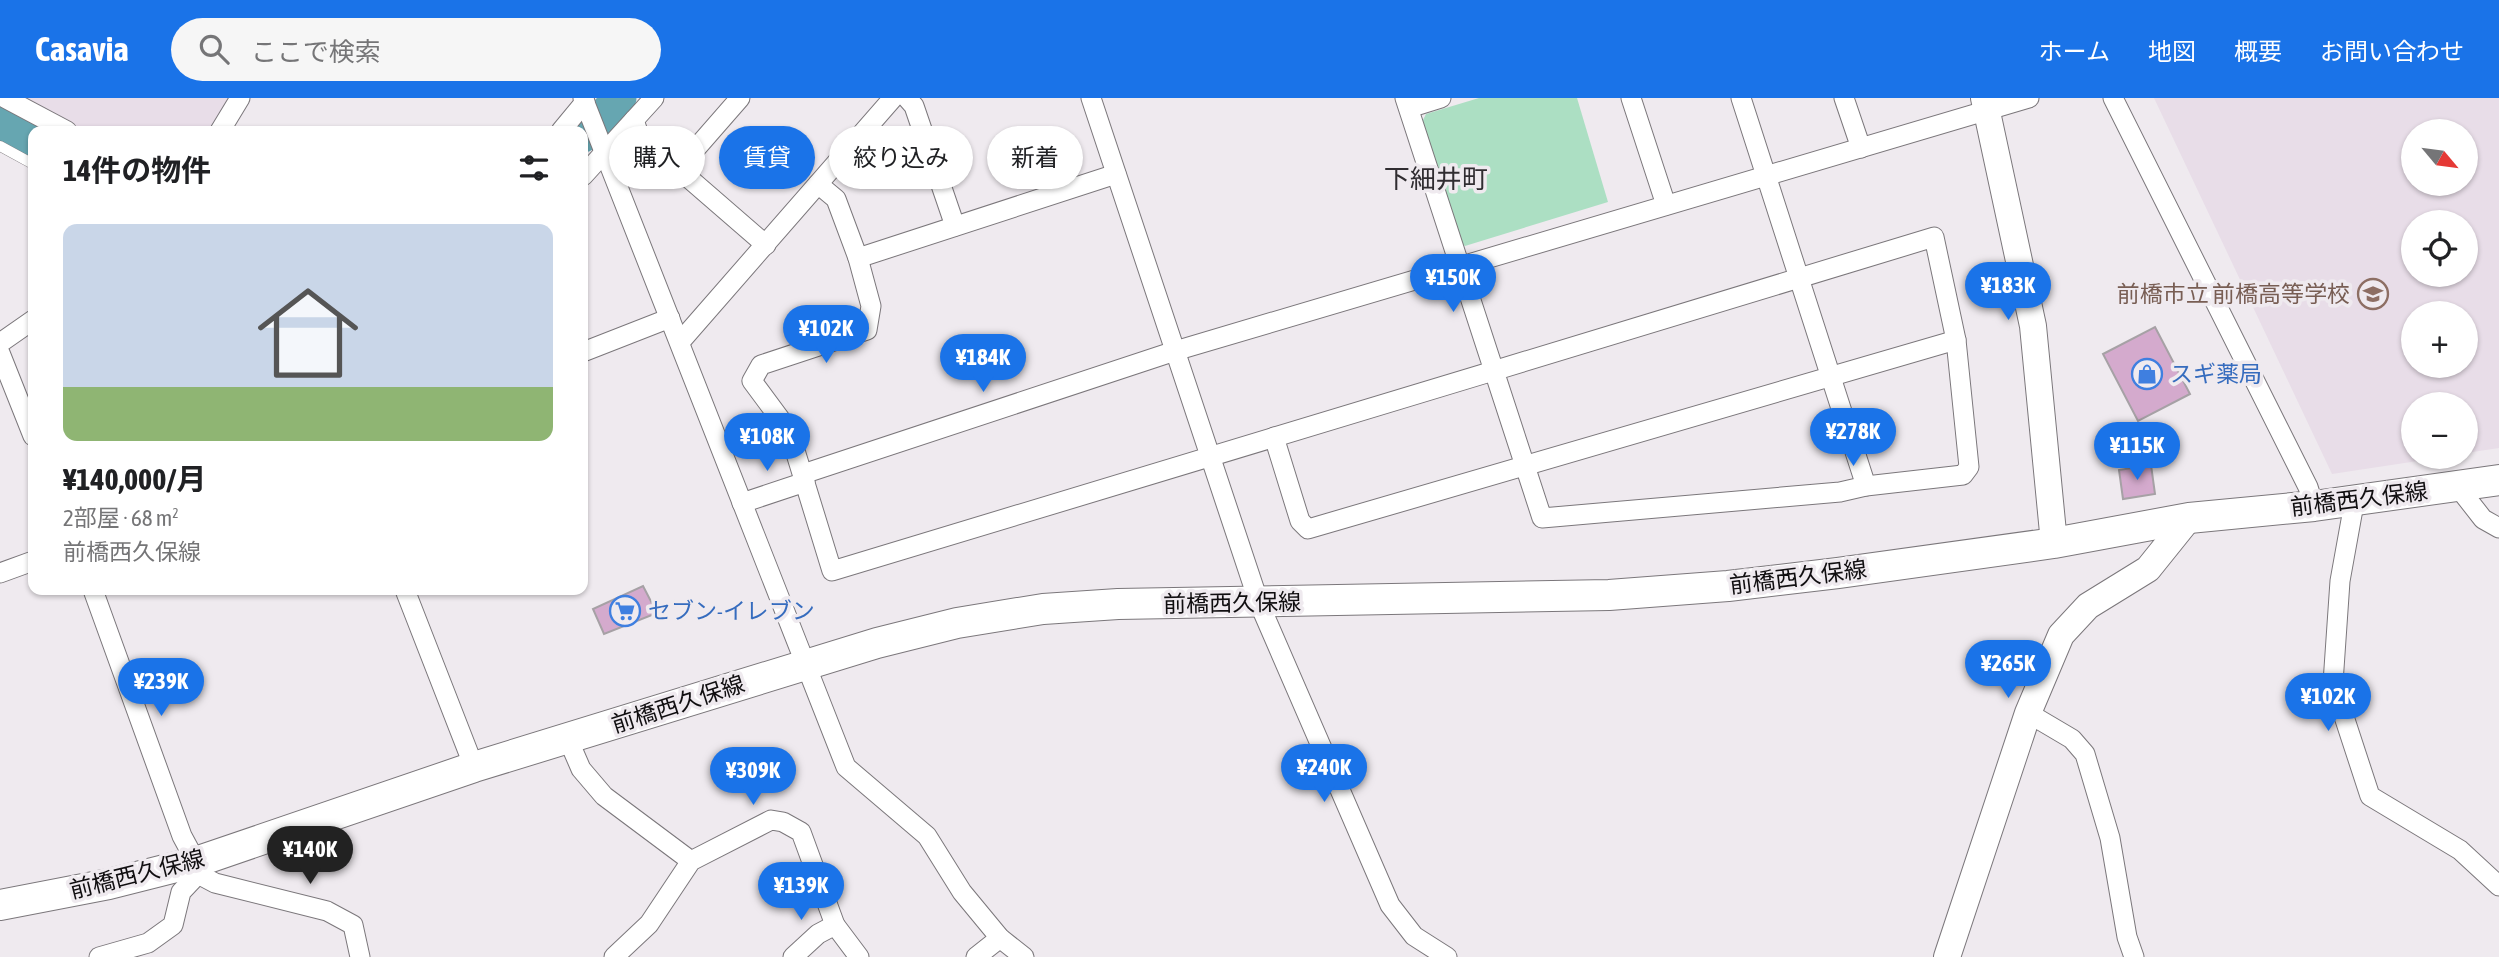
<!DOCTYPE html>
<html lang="ja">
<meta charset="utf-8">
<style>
:root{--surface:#fff;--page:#f6f6f6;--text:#202124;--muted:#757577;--accent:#1a73e8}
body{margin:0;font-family:"Asap Condensed","Noto Sans JP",sans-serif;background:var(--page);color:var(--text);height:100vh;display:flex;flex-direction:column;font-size:26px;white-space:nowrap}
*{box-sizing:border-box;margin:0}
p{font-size:23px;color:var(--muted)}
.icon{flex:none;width:38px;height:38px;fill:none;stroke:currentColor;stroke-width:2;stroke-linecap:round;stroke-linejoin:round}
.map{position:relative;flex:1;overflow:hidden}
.details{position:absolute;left:28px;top:28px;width:560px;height:469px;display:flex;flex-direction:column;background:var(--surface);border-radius:14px;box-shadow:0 2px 5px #0004}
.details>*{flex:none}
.banner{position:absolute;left:609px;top:28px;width:665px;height:63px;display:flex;gap:14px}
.needle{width:46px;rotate:119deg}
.buttons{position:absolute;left:2401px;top:21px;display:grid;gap:14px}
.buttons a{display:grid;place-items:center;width:77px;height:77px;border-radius:50%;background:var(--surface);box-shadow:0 2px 5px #0004;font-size:35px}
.price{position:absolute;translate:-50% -60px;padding:0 16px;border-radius:24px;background:var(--accent);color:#fff;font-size:23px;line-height:46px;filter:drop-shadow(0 2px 4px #0008)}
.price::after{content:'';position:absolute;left:50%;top:42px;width:21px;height:16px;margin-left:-10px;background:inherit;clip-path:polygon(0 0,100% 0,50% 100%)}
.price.active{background:#222;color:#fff}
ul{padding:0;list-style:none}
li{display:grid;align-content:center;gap:14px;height:371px;padding:0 35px}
li span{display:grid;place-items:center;height:217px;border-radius:14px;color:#555}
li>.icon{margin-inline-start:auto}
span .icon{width:126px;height:126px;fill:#fffc;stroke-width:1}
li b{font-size:30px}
h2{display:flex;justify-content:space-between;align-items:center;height:84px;padding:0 35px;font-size:30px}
.chip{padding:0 24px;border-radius:32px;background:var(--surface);box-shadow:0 2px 5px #0004;font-size:24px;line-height:63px}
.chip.active{background:var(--accent);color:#fff}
header{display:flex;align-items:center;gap:42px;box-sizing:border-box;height:98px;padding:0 35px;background:var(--accent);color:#fff}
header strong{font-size:33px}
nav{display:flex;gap:38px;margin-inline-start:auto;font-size:24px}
.search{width:490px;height:63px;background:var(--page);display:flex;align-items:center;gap:18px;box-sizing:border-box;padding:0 24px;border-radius:38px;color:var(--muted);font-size:26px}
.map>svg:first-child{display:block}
.built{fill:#e8dde8;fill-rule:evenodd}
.green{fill:#acdfc3}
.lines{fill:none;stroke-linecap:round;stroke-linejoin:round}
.river{stroke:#66a6b1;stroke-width:33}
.building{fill:#d4aacd;stroke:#a6a1a5;stroke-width:2}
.lane-casing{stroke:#7b777b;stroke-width:11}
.street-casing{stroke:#7b777b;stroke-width:21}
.secondary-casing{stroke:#7b777b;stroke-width:28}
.primary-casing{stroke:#7b777b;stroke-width:32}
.lane{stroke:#fff;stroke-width:10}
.street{stroke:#fff;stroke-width:19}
.secondary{stroke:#fff;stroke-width:26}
.primary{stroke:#fff;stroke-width:30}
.labels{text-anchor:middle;stroke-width:7;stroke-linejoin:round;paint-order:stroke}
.education-label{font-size:23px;fill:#785e54;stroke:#efeaef;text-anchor:end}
.shop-label{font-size:23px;fill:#366cbe;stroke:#efeaef;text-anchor:start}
.street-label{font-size:23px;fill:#100e10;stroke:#efeaef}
.quarter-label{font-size:26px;fill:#302d31;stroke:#efeaef}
</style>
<header>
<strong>Casavia</strong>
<div class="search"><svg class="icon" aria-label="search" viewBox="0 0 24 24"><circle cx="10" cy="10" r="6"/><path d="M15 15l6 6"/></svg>ここで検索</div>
<nav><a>ホーム</a><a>地図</a><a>概要</a><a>お問い合わせ</a></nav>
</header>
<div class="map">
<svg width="2499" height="859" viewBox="0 0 2499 859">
<rect width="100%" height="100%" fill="#efeaef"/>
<g class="built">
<path d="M15,0H232L212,33H77Z"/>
<path d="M2154,0H2499V350L2466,355V306H2413V359H2444L2332,376ZM2413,33H2466V86H2413ZM2413,124H2466V177H2413ZM2413,215H2466V268H2413Z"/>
</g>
<path class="green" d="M1479,0H1577L1608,104L1465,148L1459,144L1422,24L1426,16Z"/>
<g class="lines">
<g class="river">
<path d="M0,25L33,43"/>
<path d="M583,38L620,0"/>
</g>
</g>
<g class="building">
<path d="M2155,229L2190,296L2138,323L2103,256Z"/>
<path d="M2151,367L2155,396L2123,401L2119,372Z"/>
<path d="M643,488L657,515L604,536L593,511Z"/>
</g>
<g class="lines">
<g class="lane-casing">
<path id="lane" d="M0,48L33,66"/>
</g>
<g class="street-casing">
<g id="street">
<path d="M5,0L67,33"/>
<path d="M583,0L846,669L927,738L962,794L1000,840L1024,859"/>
<path d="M907,0L914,8L955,128"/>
<path d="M1091,0L1259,505L1390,807L1414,838L1447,859"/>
<path d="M1631,0L1666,107"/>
<path d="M1741,0L1866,388"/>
<path d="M1844,0L1861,50"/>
<path d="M2113,0L2308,389L2314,408"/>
<path d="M1409,10L1441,0"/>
<path d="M634,22L639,37L766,147"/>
<path d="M220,33L240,0"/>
<path d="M561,33L585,4"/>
<path d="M678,71L740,0"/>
<path d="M583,78L654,0"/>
<path d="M818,86L836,101L858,160L871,208L867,232L761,267L752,283L789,333L832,473C1199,362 1567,251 1934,139L1956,242L1969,369L1963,377L1866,388L1840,394L1542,420C1496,280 1450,140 1405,0"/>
<path d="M858,160L1116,76"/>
<path d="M680,244L893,0"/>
<path d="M0,245L33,222"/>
<path d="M583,254L670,220"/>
<path d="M0,255L33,338"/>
<path d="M1274,339L1300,423L1308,431L1956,242"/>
<path d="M803,376L1175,253L2029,0"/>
<path d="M2458,389L2483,421L2499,430"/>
<path d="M2355,400L2340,483L2333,585L2370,698L2460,752L2499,788"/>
<path d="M742,405L805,384"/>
<path d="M0,475L33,463"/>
<path d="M93,492L182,738L196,764L197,775"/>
<path d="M405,492L474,669"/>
<path d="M2028,615L2072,641L2085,656L2110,740L2127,839L2134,859"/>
<path d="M568,641L581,671L604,698L691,763"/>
<path d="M198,776L215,785L327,813L353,827L360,859"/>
<path d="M99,859L148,845L173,827L181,794L198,776"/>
<path d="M614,859L649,826L691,763L771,722L783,724L801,734L835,827L859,859"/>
<path d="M793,859L818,836L835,827"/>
<path d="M976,859L1000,840"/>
</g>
</g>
<g class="secondary-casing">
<g id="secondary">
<path d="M1984,0L2033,228L2054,445"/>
<path d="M1947,859L2028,615L2061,537L2088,508L2148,471L2189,420"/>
</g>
</g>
<g class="primary-casing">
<path id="primary" d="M0,807L109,786L196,764L474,669L877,545L957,525L1043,511L1118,506L1609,497L1728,488L1838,475L2054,445L2189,420L2314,408L2499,382"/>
</g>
<use href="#lane" class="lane"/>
<use href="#street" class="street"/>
<use href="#secondary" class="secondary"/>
<use href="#primary" class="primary"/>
</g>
<defs>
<g id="school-ring" transform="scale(1.575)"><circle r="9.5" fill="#efeaef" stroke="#8d6e63" stroke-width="1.5"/><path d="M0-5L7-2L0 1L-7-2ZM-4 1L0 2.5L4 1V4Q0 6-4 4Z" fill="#8d6e63"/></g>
<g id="shop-ring" transform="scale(1.575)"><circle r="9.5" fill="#efeaef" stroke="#3f7fe0" stroke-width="1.5"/><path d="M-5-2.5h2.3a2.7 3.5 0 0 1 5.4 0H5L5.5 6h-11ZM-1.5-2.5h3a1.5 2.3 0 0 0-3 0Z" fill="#3f7fe0"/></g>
<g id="supermarket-ring" transform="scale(1.575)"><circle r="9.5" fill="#efeaef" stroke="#3f7fe0" stroke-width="1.5"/><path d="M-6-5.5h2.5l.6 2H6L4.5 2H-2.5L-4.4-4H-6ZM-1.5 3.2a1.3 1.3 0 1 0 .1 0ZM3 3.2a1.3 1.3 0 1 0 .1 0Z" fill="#3f7fe0"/></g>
</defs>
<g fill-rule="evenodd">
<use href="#school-ring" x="2373" y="196"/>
<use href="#shop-ring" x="2147" y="276"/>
<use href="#supermarket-ring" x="625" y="513"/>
</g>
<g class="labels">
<g class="education-label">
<text x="2350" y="204">前橋市立 前橋高等学校</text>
</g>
<g class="shop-label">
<text x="2170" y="284">スギ薬局</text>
<text x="648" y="521">セブン-イレブン</text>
</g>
<g class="street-label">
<text transform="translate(2359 401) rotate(-7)" y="8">前橋西久保線</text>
<text transform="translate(1798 479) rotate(-7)" y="8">前橋西久保線</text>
<text transform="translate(1232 505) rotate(-1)" y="8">前橋西久保線</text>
<text transform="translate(678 606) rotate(-18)" y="8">前橋西久保線</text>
<text transform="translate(137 776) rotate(-14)" y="8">前橋西久保線</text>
</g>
<g class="quarter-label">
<text x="1436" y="90">下細井町</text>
</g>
</g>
</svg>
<div class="buttons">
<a><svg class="needle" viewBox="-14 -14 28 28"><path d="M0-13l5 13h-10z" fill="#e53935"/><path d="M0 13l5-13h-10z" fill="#757577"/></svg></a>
<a><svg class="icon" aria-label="locate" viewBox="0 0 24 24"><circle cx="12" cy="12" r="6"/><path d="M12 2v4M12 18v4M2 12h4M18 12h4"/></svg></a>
<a>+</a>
<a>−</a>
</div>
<b class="price" style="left:1453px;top:216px">¥150K</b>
<b class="price" style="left:2008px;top:224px">¥183K</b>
<b class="price" style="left:826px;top:267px">¥102K</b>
<b class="price" style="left:983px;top:296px">¥184K</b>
<b class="price" style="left:1853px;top:370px">¥278K</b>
<b class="price" style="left:767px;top:375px">¥108K</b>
<b class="price" style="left:2137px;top:384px">¥115K</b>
<b class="price" style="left:2008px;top:602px">¥265K</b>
<b class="price" style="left:161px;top:620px">¥239K</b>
<b class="price" style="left:2328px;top:635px">¥102K</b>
<b class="price" style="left:1324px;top:706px">¥240K</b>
<b class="price" style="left:753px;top:709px">¥309K</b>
<b class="price active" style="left:310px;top:788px">¥140K</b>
<b class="price" style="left:801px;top:824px">¥139K</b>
<div class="banner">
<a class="chip">購入</a>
<a class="chip active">賃貸</a>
<a class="chip">絞り込み</a>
<a class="chip">新着</a>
</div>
<section class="details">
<h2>14件の物件<svg class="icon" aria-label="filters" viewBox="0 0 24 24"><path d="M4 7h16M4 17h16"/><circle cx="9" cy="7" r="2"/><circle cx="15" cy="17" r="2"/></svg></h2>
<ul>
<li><span style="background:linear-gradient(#c9d6e8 75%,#8fb573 0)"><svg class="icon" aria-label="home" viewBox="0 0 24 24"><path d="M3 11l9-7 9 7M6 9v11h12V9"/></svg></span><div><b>¥140,000/月</b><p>2部屋 · 68 m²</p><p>前橋西久保線</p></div></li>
</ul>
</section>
</div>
